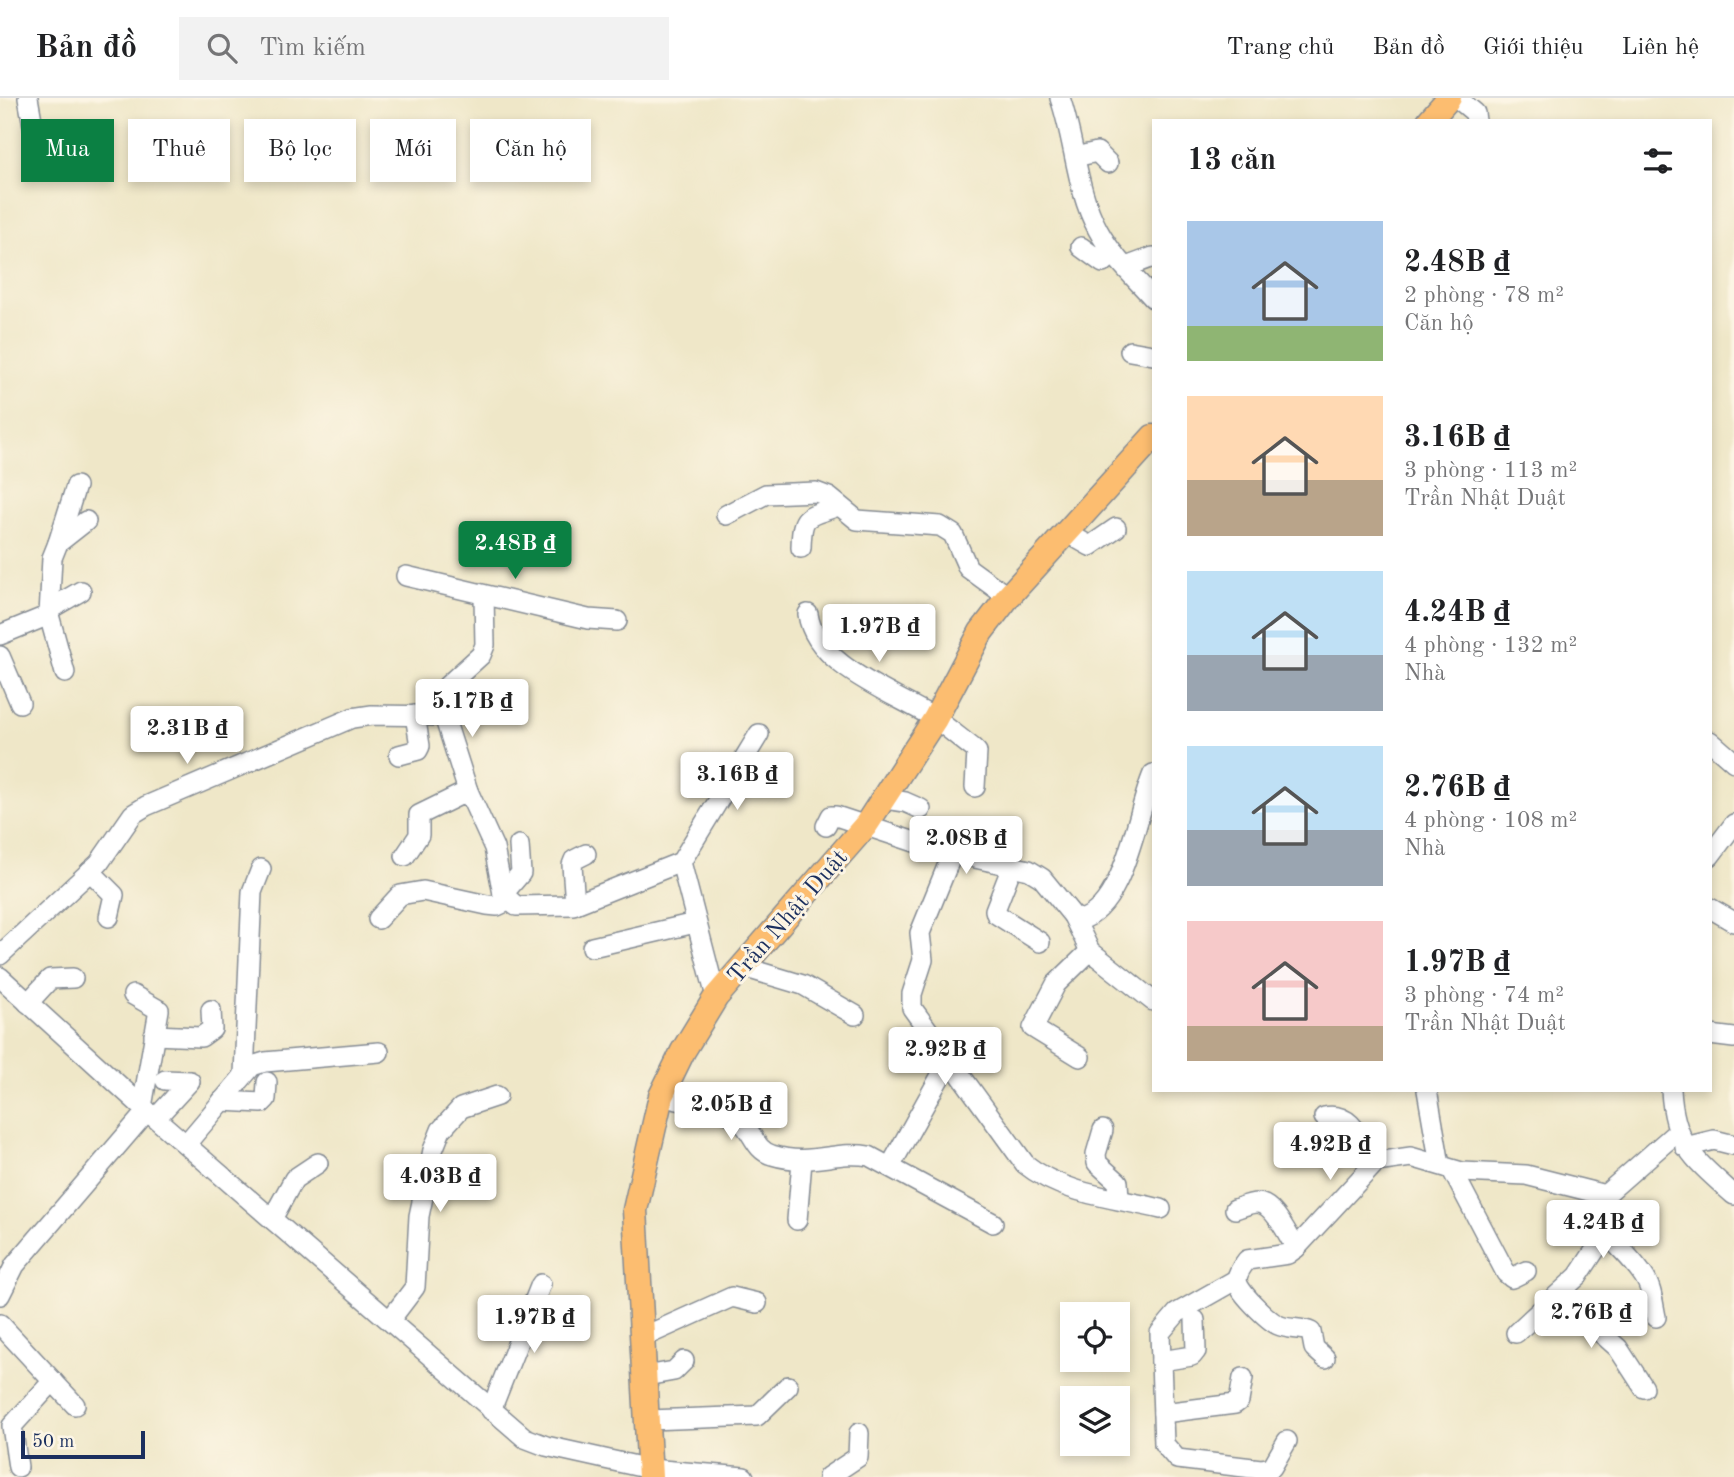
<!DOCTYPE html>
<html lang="vi">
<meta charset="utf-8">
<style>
:root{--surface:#fff;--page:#f2f2f2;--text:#202124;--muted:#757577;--line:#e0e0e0;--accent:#0b8043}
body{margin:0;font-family:"Old Standard TT",serif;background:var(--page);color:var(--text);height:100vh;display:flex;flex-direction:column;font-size:26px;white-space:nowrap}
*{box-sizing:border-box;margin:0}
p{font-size:23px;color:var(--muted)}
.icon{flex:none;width:38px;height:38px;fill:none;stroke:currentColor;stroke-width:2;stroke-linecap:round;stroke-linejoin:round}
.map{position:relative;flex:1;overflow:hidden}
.drawer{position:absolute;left:1152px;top:21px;width:560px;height:973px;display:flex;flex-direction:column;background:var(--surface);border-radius:0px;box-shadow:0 4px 10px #0003}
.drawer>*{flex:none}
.banner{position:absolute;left:21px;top:21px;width:665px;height:63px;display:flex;gap:14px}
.controls{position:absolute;left:1060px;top:1204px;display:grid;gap:14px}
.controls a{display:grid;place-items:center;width:70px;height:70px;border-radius:0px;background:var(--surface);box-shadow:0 4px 10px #0003;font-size:35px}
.scale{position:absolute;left:21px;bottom:18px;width:124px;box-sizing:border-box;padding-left:7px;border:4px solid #1b2f5e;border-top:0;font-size:19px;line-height:24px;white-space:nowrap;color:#1b2f5e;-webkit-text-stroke:5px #fcf5e5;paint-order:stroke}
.price{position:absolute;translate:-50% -60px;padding:0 16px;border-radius:7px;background:#fff;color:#222;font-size:23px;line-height:46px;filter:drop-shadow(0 2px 4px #0008)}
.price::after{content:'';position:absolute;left:50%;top:42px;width:21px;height:16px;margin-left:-10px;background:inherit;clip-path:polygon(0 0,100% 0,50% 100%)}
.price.active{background:var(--accent);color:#fff}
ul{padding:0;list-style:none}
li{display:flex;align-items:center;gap:21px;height:175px;padding:0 35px}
li span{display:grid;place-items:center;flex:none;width:196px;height:140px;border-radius:0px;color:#555}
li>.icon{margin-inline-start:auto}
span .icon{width:84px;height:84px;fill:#fffc;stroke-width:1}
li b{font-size:30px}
h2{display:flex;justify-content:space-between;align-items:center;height:84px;padding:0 35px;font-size:30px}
.pill{padding:0 24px;border-radius:0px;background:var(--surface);box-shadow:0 4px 10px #0003;font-size:24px;line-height:63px}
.pill.active{background:var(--accent);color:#fff}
header{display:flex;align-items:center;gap:42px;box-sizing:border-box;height:98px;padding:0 35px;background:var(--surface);border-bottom:2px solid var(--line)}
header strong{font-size:33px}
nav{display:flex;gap:38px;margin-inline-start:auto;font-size:24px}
.search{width:490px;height:63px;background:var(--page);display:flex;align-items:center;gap:18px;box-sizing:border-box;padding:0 24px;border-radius:0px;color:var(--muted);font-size:26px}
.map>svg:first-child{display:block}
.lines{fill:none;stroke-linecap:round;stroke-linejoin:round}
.minor-casing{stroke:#858b93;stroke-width:22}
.major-casing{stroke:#858b93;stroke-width:27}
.minor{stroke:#fff;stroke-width:19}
.major{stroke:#fcbd6f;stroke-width:24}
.labels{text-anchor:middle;stroke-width:6;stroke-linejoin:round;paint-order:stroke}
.street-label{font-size:24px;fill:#1b2f5e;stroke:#fcf5e5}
</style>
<header>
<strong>Bản đồ</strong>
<div class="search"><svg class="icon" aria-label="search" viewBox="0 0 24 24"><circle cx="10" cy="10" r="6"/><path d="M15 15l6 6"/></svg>Tìm kiếm</div>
<nav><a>Trang chủ</a><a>Bản đồ</a><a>Giới thiệu</a><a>Liên hệ</a></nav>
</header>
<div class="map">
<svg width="1734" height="1379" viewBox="0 0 1734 1379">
<rect width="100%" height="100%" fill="#fcf5e5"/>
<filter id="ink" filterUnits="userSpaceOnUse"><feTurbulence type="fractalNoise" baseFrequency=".0143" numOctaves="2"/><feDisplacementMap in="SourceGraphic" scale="14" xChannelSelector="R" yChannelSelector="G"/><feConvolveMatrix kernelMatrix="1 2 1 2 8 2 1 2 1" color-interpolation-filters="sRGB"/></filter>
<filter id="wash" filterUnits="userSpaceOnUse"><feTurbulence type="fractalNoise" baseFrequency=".00686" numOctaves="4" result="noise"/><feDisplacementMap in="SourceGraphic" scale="28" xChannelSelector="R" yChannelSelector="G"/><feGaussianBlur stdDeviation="1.57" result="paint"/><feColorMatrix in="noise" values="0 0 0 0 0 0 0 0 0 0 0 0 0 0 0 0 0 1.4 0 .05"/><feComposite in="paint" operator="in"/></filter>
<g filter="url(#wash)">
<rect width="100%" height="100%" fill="#efe7c8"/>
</g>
<g filter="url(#ink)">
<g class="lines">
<g class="minor-casing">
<g id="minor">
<path d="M28,0L34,33"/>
<path d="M1060,0C1075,43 1076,92 1098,132C1112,158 1134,179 1153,200"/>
<path d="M1457,0L1475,15L1476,23"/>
<path d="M1075,59L1097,54L1108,65"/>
<path d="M1081,149L1103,165L1114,156"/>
<path d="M1126,169L1153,159"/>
<path d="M1130,253L1153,257"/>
<path d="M726,417L766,396L816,394L829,399L857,422L940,428L953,436L968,470L1008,499"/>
<path d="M1067,435L1090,448L1116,430"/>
<path d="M58,445L76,388"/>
<path d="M801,450C802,414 806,420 838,408"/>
<path d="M406,478L588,521L617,523"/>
<path d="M484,498L485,547L481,557L447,588L444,618L468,693L494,750L503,796L516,808L573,807L681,764L759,636"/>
<path d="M50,511L81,493"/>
<path d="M808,516C815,568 894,595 934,620C947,629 960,640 973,650L977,654L975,689"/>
<path d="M49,517L65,575"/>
<path d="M0,537L49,517L52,460L58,445L86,423"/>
<path d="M0,558L20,605"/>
<path d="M1710,643L1734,664"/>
<path d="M399,657L418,652L420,648L415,617"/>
<path d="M885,701L905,704L921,711"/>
<path d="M826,728L831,718H836L939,752L1029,772L1042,780L1073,818L1090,853L1153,903"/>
<path d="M953,754L920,835L923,862L912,896V910L1025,1066C1062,1096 1115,1100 1161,1111"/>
<path d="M405,758L419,737V717L468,693"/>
<path d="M1710,758L1734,726"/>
<path d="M681,764L716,899"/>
<path d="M1013,766L995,812L996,816L1040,844"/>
<path d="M90,773L114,797L109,819"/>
<path d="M503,796L521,775L519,747"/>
<path d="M575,806L572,767L574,762L586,756"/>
<path d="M1710,810L1734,824"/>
<path d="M1073,818L1080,822C1125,810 1136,715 1153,676"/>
<path d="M378,821L400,797L423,793L487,807L497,808L508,803"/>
<path d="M592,849L695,825"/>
<path d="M0,857L99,765L133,716L146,708L352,620L372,617L444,618"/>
<path d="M743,869L803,887L855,917"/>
<path d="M0,879L147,1013L525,1340L546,1348L650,1371L744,1379"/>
<path d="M133,897L159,912L142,1009"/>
<path d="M28,905L50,881L73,880"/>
<path d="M154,937L201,939L212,931L211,912"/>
<path d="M1710,937L1734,940"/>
<path d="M1080,959L1033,930L1056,886L1090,853"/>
<path d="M244,976L252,794L261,771"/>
<path d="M1427,992L1440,1067"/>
<path d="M1671,992C1674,1047 1695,1062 1734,1097"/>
<path d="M661,998C684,1005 719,1007 739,1022C753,1032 754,1052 772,1057C811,1069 835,1052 869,1058L993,1125"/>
<path d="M222,1003L262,1005L266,1001L267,984"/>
<path d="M1324,1019C1354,1013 1360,1043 1373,1066"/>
<path d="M156,1020L190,983L165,982"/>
<path d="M1103,1032L1096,1056L1097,1065L1118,1084L1119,1101"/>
<path d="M186,1046L252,968L265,964L379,954"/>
<path d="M1685,1049L1714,1042L1734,1047"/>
<path d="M890,1069L950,961"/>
<path d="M1452,1072L1506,1175L1512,1180L1526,1173"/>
<path d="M1235,1111C1241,1109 1250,1105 1257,1105C1274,1105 1288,1138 1296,1150"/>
<path d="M272,1121L294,1081L318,1065"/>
<path d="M797,1122L802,1063"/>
<path d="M1237,1181L1177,1215L1160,1235L1164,1346L1177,1361L1261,1371L1272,1369L1287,1343"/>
<path d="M0,1197L15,1167L147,1013"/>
<path d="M1558,1197L1618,1250L1644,1290"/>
<path d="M1656,1219C1653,1205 1652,1189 1643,1177C1618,1141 1602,1147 1605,1097L1677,1034"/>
<path d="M390,1222L415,1189L419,1118L433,1052L441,1032L461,1010L497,998"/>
<path d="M0,1226L75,1307"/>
<path d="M1516,1235L1578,1178L1607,1134"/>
<path d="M643,1239L732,1199L757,1205"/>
<path d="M1325,1260L1314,1250L1311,1234C1301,1229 1288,1232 1278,1227C1269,1223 1236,1192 1237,1182C1237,1176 1243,1167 1247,1162L1288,1156L1296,1150L1376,1064L1411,1059L1462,1074L1526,1077L1605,1097"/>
<path d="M1161,1263L1192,1258L1196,1253L1195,1222"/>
<path d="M646,1278L674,1273L684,1263"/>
<path d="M491,1312L541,1186"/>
<path d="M1163,1315L1235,1306L1239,1303L1243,1280"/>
<path d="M649,1322L757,1318L788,1288"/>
<path d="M18,1369L12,1328L53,1283"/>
<path d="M828,1379L858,1359L859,1335"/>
</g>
</g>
<g class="major-casing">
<g id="major">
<path d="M1429,23L1449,0"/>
<path d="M650,1379L635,1112L661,998L683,953L716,899L866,727L935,621L981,534L1008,499L1153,339"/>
</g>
</g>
<use href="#minor" class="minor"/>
<use href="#major" class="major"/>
</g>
</g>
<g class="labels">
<g class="street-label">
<text transform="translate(787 818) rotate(-49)" y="8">Trần Nhật Duật</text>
</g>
</g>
</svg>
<div class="controls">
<a><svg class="icon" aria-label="locate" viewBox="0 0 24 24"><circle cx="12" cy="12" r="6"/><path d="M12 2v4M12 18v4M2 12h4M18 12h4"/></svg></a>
<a><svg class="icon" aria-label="layers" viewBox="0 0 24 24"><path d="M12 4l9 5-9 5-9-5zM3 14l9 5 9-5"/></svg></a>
</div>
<div class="scale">50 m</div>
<b class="price active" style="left:515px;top:483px">2.48B ₫</b>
<b class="price" style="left:879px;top:566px">1.97B ₫</b>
<b class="price" style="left:472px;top:641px">5.17B ₫</b>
<b class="price" style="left:187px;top:668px">2.31B ₫</b>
<b class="price" style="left:737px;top:714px">3.16B ₫</b>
<b class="price" style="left:966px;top:778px">2.08B ₫</b>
<b class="price" style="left:945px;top:989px">2.92B ₫</b>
<b class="price" style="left:731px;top:1044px">2.05B ₫</b>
<b class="price" style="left:1330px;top:1084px">4.92B ₫</b>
<b class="price" style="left:440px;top:1116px">4.03B ₫</b>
<b class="price" style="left:1603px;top:1162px">4.24B ₫</b>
<b class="price" style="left:1591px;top:1252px">2.76B ₫</b>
<b class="price" style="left:534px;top:1257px">1.97B ₫</b>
<div class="banner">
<a class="pill active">Mua</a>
<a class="pill">Thuê</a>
<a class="pill">Bộ lọc</a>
<a class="pill">Mới</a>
<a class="pill">Căn hộ</a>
</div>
<section class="drawer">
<h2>13 căn<svg class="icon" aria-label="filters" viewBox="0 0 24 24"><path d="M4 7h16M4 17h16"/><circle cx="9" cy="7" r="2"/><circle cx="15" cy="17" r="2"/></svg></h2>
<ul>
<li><span style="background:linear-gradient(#a9c7e8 75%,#8fb573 0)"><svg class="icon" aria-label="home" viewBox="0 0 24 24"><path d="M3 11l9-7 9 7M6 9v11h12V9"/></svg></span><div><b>2.48B ₫</b><p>2 phòng · 78 m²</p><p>Căn hộ</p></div></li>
<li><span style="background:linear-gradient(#ffd9b3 60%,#b9a48a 0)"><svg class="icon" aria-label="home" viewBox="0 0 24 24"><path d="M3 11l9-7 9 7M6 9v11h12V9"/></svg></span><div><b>3.16B ₫</b><p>3 phòng · 113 m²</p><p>Trần Nhật Duật</p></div></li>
<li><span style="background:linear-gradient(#bfe0f5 60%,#9aa5b1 0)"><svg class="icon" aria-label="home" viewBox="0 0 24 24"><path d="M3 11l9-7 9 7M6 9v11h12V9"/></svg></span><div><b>4.24B ₫</b><p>4 phòng · 132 m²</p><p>Nhà</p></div></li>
<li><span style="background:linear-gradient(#bfe0f5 60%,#9aa5b1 0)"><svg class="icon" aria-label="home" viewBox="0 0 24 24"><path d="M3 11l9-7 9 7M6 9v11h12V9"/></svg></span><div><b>2.76B ₫</b><p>4 phòng · 108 m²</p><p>Nhà</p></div></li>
<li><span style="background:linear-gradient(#f6c9c9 75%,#b9a48a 0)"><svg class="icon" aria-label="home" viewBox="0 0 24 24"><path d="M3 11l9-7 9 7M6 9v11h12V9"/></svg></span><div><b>1.97B ₫</b><p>3 phòng · 74 m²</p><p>Trần Nhật Duật</p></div></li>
</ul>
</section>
</div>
